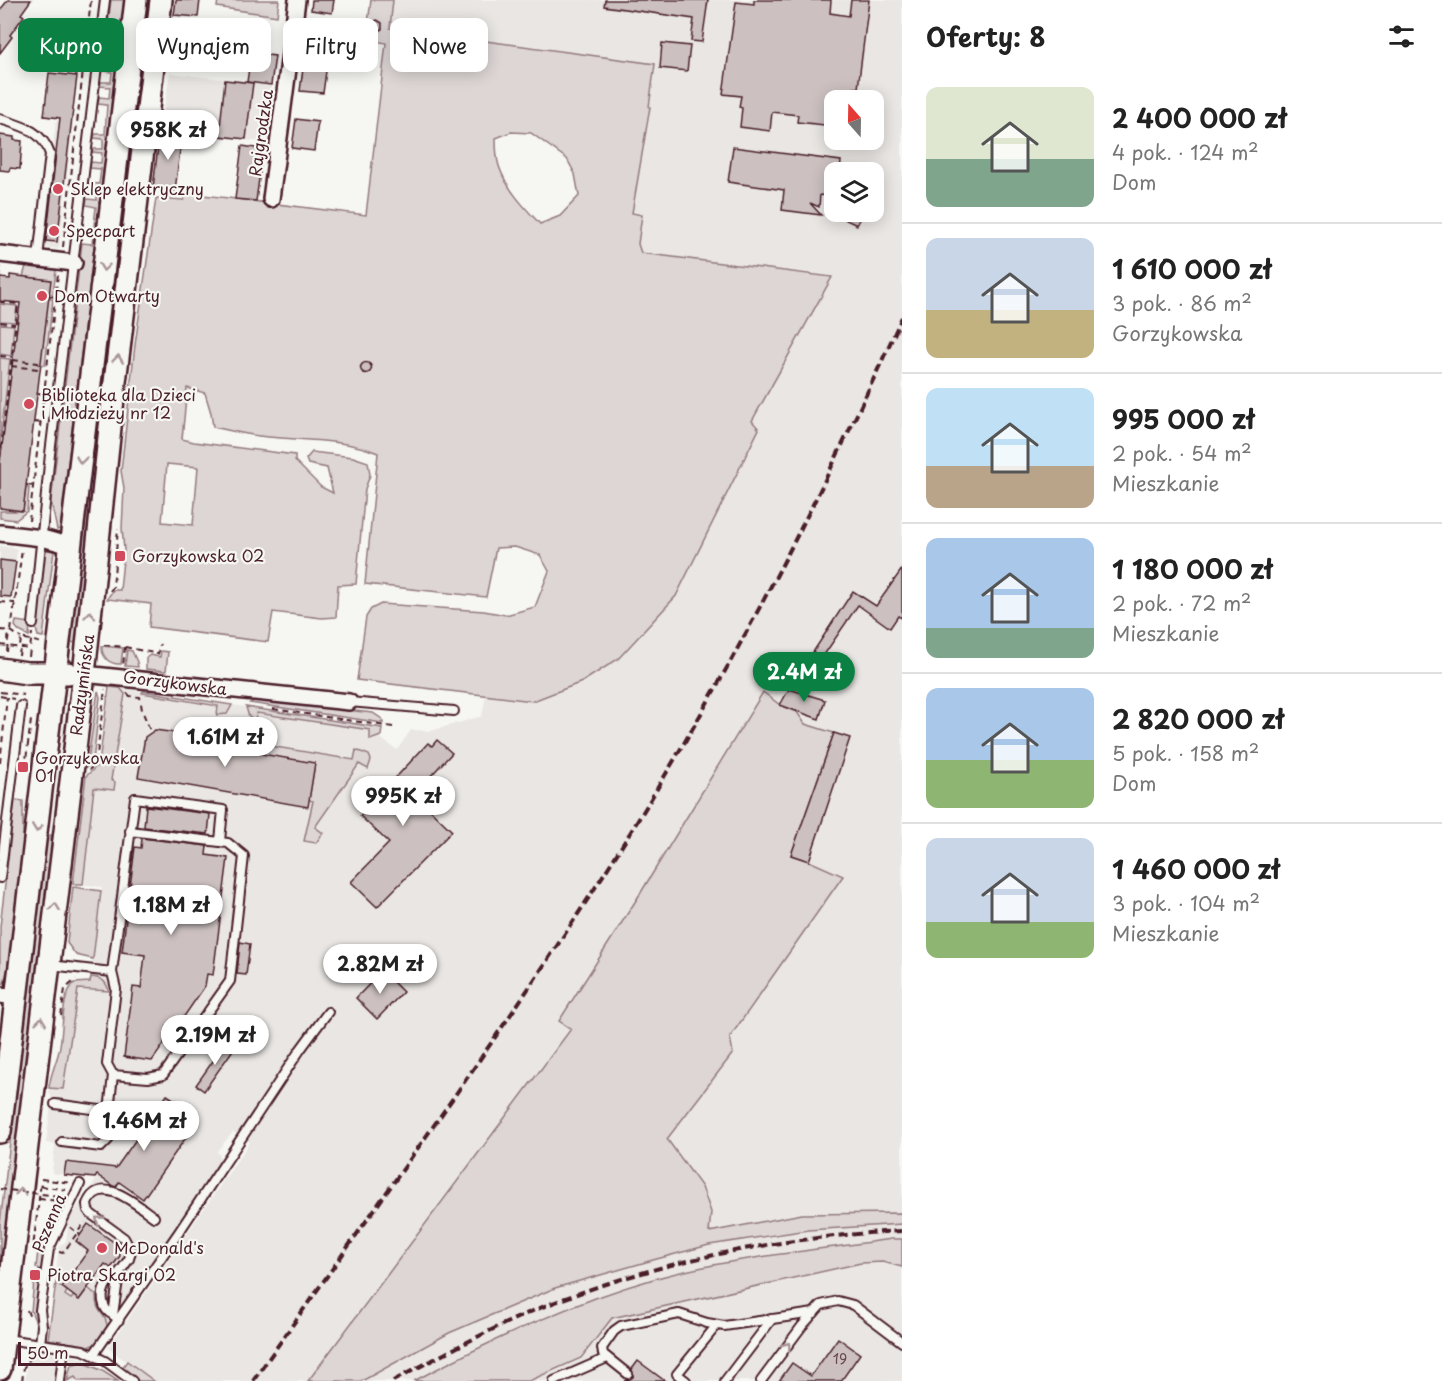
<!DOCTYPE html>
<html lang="pl">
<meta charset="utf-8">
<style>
:root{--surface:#fff;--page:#f6f6f6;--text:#222;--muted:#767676;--line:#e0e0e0;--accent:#0b8043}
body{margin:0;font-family:"Playpen Sans",sans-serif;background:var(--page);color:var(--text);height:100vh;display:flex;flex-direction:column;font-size:22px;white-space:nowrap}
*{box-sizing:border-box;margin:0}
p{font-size:20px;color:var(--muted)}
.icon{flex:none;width:33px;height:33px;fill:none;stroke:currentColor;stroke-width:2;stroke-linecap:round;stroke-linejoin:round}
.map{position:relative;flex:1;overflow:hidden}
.side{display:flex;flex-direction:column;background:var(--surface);width:540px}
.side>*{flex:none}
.guide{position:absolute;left:18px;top:18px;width:570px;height:54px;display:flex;gap:12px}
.needle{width:39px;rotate:340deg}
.fabs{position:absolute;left:824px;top:90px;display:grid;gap:12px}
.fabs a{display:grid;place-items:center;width:60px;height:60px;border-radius:12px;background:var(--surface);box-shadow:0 3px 15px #0003;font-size:30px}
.scale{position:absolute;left:18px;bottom:15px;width:98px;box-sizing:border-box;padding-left:6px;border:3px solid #4a1f2b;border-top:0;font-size:16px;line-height:21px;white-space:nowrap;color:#4a1f2b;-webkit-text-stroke:4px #f6f6f2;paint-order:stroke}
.price{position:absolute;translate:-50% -51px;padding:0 14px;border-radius:21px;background:#fff;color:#222;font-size:20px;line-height:39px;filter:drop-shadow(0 2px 3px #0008)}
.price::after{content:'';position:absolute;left:50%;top:36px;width:18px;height:14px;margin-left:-9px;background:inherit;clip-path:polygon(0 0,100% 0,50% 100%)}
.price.on{background:var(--accent);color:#fff}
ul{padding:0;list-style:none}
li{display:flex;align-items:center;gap:18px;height:150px;padding:0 24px}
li+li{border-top:2px solid var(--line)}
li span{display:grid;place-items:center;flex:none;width:168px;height:120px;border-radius:12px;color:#555}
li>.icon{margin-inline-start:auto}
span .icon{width:72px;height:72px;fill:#fffc;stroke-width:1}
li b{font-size:26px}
h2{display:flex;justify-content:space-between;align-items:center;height:72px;padding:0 24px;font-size:26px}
.pill{padding:0 21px;border-radius:12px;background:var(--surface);box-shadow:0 3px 15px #0003;font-size:21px;line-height:54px}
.pill.on{background:var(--accent);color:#fff}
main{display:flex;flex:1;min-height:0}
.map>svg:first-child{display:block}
.built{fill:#e9e6e3;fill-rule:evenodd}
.green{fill:#ddd6d5;stroke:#947a80;stroke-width:1.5;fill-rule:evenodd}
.building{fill:#ccc1c0;stroke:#4a1f2b;stroke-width:1.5}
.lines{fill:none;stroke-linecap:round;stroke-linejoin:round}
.lane-casing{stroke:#4a1f2b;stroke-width:12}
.street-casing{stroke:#4a1f2b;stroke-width:20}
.secondary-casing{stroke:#4a1f2b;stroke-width:26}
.path{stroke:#4a1f2b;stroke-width:2;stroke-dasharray:6 4.5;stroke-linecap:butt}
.lane{stroke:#f6f6f2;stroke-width:8}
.street{stroke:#f6f6f2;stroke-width:15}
.secondary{stroke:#f6f6f2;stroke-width:21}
.rail{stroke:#4a1f2b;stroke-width:4;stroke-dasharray:9 4.5;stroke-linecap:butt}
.path-bridge{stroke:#4a1f2b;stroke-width:2;stroke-dasharray:6 4.5;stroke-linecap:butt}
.oneway{stroke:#a99598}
.poi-dot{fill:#d1495b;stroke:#f6f6f2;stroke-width:2}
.labels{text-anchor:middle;stroke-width:4.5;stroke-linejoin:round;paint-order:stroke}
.number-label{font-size:14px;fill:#6a4850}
.street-label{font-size:16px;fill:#4a1f2b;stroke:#f6f6f2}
.poi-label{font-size:16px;fill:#4a1f2b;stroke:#f6f6f2;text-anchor:start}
</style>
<main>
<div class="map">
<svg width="902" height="1381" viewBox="0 0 902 1381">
<rect width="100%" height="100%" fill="#f6f6f2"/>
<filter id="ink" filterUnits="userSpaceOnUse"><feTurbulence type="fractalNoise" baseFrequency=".0167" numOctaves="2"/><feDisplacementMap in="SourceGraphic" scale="12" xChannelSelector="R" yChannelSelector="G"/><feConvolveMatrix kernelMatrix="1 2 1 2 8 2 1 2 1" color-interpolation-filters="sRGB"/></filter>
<g filter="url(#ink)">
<g class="built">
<path d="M393,0H902V1239L844,1246L902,1260V1381H154L108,1348L250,1142L233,1132L217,1151L221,1159L217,1169L96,1344L90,1346L48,1339L59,1247L66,1241L69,1219L97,1179L52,1173L55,1144L46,1143L52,1098L49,1092V1088L63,1089L78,989L90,982L91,977L102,887L83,884L94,788L114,790L111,781L125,694L120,688L382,728L380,738L397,750L411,730L431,731L482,716L486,695L533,701L582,682L618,659L676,596L759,430L752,421L832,277L641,253L638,244L642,216L632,213L650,108L649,107L654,64L390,28ZM834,100H873V140H834ZM834,172H873V212H834ZM733,1053L667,1139L702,1187L543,1275Z"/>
<path d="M170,73L271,85L264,142L194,134L195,120L163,116Z"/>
<path d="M56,120L73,122L59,249L42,247Z"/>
<path d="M0,546L15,548L17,551L11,600L0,599Z"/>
<path d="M30,1350L73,1356L89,1361L119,1381H25Z"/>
</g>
<g class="green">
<path d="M111,0H124L60,529L57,530L51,501L82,243L92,244L96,207L86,205L87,199L97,200V190L88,189V183L99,184L101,169L90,168L91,162L101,163L102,153L92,152L93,149H103V139L94,138L95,134H105L107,105L98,104L99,97L109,98L110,87L100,86L101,82H111L112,72L102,71Z"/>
<path d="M146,0H154L134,148H130Z"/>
<path d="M218,0H279L277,16L217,7Z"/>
<path d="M371,0H393L390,28L655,64L649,107H650L632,213L642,215L638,244L641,253L832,277L752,421L759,429L676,596L618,659L582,682L533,701L357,680L366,617L371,609L381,604L484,611L506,615L535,607L549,571L540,555L515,547L496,548L486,597L365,584L378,453C341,438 298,441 259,436C243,434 228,430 213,427L211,413L205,393L187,388L182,439L194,442L295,455V461L321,487L333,493L327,468L308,464L306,459L312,452L353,457L368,462L370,475L365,489L356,584L338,585L336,617L322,618L273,612L268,642L149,627L151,604L107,599L113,590H120L124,550L122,528L124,488L121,471L135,345L156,198L184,200L187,193L366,215L386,43L366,39ZM511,132L531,133L567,159L575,174L579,196L560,216L540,224C524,207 506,188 499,166C496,157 496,147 496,138ZM167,464L198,467L193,525L162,522Z"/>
<path d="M26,266L56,270L53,294H49L23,277Z"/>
<path d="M48,299H53L45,365L40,364Z"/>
<path d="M0,304L17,306L15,322L0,321Z"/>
<path d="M0,324L14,325L11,356L0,354Z"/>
<path d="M0,358L10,359L0,444Z"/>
<path d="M26,488H29L27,511L16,520L0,518V511H23Z"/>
<path d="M88,499L91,503L77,643L70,642Z"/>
<path d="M47,550L54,551L43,637L38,636L36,629L45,552Z"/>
<path d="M16,621L30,623L29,636L19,631L15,626Z"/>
<path d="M102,646L123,648L121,664C110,665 101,657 102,646Z"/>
<path d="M127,650L132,651L137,662L138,667L125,666Z"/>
<path d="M161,651L168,652L166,671L146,669V658L150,655L160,657Z"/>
<path d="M109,687L120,688L125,694L111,780L115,782L114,790L94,788L83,884H73L86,776L99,764Z"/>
<path d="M98,691L100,697L93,762L87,767Z"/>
<path d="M143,691L232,705L227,714L217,715L218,706L142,693Z"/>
<path d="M763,692L780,705L797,712L805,724L834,733L791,855L809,861L843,876L730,1037L733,1053L667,1139L702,1187L711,1212L709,1232L802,1214L902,1213V1224L808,1230L709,1245L653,1260L555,1288L449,1333L362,1381H308L571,1029L559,1021L640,894Z"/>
<path d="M255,700L373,713L382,719L383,723L250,703Z"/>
<path d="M246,707L382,728L381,736L370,740V730L257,713L255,721L249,717Z"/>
<path d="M240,741L354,760L356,750L369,755L371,760L368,769L359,764L315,827L323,833L316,843L304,841L313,801L309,800L315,763L252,753L237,757Z"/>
<path d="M15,800L23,801V845L9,963L4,983L0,985V927Z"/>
<path d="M51,835L52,851L0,1286V1224L47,836Z"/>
<path d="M73,887L101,891L93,959L76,955L67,943Z"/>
<path d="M91,977C102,978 106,981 109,991L78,989L63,1089L49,1088C50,1075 56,1064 59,1051C64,1032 60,997 74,983L90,982Z"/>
<path d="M891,1239H902V1267L883,1262L861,1263L612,1318L581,1358L529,1381H414C492,1340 572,1302 657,1278C734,1257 813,1251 891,1239Z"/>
<path d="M38,1251L45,1252L35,1312L39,1330L31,1311L34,1282H37L39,1269L36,1268Z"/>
<path d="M56,1283L67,1291L65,1295L71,1299L74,1296L79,1300L88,1288L96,1295C95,1315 107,1312 107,1327L96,1344L90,1346L48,1339Z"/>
<path d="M127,1361L154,1381H139L122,1368Z"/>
<path d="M81,1362L101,1370L118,1381H78L75,1377L67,1381L71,1365Z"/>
</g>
<g class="building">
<path d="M8,0H31L21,14L24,16L10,35L12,37L0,53V10Z"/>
<path d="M176,0H200L198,17L174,15Z"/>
<path d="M312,0H334L332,13L311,10Z"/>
<path d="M605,0H708L702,42L691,41L694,19L604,6Z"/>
<path d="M754,0H831L830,13L849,16L851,0H869L858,88H854L852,100H834V126L797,122L798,115L772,112L770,131L740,127L742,108L739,107L741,96L723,94L736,2L754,4Z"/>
<path d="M377,20L382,23V29L376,32L370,30L373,22Z"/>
<path d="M308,32L331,35L323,93L300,91Z"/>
<path d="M662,43L690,46L687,71L660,68Z"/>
<path d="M251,53L275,56L271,85L247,82Z"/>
<path d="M49,73L77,76L57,242L46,241L60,118L44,116Z"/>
<path d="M225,80L253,83L246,139L219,136Z"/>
<path d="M296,119L318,122L314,151L292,148Z"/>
<path d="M160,130L182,133L175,191L153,188Z"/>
<path d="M0,135L14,137V140L22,141L20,169L10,168L9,171L0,170Z"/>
<path d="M242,146L263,149L256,201L235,199Z"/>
<path d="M733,147L841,161L840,172H834V197L820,195L819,207L810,203L821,215L782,210L784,190L728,182Z"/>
<path d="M850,212H864L857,225L846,220Z"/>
<path d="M10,275L51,280L23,511L0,508V462L20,303L0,301V278L10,279Z"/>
<circle cx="366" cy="368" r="5.5"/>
<path d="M0,560L16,562L11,597L0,596Z"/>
<path d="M902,569V618L898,616L890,628L858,605L811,674L802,669L853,591L876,606Z"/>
<path d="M789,689L825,700L819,719L780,705Z"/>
<path d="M155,730L239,742L238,750L315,763L308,807L138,777L145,737Z"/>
<path d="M834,733L850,738L809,861L791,855Z"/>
<path d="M437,740L452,753L414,794L452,831L377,907L351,882L389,843L360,816L428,743L432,746Z"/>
<path d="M146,806L210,814L208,834L144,827Z"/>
<path d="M142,838L207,846L206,855L228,858L213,975L207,974L205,986L183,1018L178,1017L177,1027L167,1026L164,1044L152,1061L124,1057L133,987L141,988L145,955L122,952L135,847L141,848Z"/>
<path d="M240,942L250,944L246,975L237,974Z"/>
<path d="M382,971L403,992L377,1019L356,998Z"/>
<path d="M227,1041L235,1047L204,1091L196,1085Z"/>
<path d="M167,1095L183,1105L177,1114L194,1126L143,1199L119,1182L116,1187L113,1186L97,1175L95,1178L64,1175L66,1162L116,1168Z"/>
<path d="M88,1224L118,1245L120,1256L111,1268L105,1264L79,1300L62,1287L88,1251L76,1241Z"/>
<path d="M838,1338L860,1354L841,1381H779L792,1363L811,1376Z"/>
<path d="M638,1361L665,1381H624L633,1377L632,1369Z"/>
</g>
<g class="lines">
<g class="lane-casing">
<g id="lane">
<path d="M0,119C22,126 42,130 50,154L38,258"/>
<path d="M33,624L50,454L105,0"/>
<path d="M349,702L454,711"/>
<path d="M130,831L228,843L244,856L230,981L163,1075L148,1078L113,1075L107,1064L116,989L112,972L135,798L223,810L220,841"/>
<path d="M0,878L21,706"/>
<path d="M50,965L112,972"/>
<path d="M55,1104L114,1112L108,1140L101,1147L62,1142"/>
<path d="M109,1111L113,1075"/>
<path d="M113,1315C101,1309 100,1294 107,1283C109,1279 115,1276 119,1273"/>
<path d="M119,1320L113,1315L119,1273L129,1259L131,1251L124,1238L91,1214L88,1210L87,1204C100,1172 137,1205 154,1217"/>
<path d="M6,1339L83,1350L105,1361L132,1381"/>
<path d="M40,1344L42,1326L40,1310L49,1249L80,1184"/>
<path d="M94,1354L179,1232L300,1050L328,1012"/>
<path d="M628,1374L603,1354L602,1348L614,1331L621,1326L679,1314L707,1323L724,1326L814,1313"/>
<path d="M60,1381L64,1347"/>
<path d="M554,1381L607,1358"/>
<path d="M686,1381L677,1374L717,1325"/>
<path d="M725,1381L772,1319"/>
<path d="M761,1381L802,1326L821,1305L838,1301L853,1305L902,1342"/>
</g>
</g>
<g class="street-casing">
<g id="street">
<path d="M271,199L297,0"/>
<path d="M0,254L74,263"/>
<path d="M0,533L42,538L71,546"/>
<path d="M84,674L349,702"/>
<path d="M0,995L17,997"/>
</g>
</g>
<g class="secondary-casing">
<g id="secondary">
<path d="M0,669L27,673H68"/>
<path d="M0,1132L136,0"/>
<path d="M0,1369L84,674L113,399L161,0"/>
</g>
</g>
<g class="path">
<path d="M63,247L91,0"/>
<path d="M0,278L1,267"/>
<path d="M49,296L56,297"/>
<path d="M0,302L18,304L0,457"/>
<path d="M0,322L15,324"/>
<path d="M0,356L12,357"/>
<path d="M11,366L38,369V363L12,360"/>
<path d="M37,393L44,394"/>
<path d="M34,422L41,423"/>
<path d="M26,485L33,486"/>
<path d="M29,521L58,274"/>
<path d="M110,591L113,587L118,529"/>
<path d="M0,602L15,603"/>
<path d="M0,630L11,631L21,638"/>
<path d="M11,631L22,550"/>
<path d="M0,645L30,649"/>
<path d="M104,645L125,647L123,665"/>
<path d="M125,647L158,654L160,644"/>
<path d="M7,652L9,631"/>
<path d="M19,656L21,638L42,643"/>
<path d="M29,657L32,633"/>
<path d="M0,692L24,695"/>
<path d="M127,693L130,696L140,697L142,710L151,733"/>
<path d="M0,696L14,699"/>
<path d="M273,709L393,727"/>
<path d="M0,763L7,697"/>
<path d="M25,768L31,720"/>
<path d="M89,770L96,763L105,689"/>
<path d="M61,1016L65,989L76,979"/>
<path d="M41,1179L71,1183"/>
<path d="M41,1186L66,1190"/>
<path d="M39,1199L60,1201"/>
<path d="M70,1227L80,1235"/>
<path d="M38,1249L33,1248L41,1182"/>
<path d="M59,1252L63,1253L85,1222"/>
<path d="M27,1310L30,1318"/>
<path d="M22,1381L24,1367L30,1359L31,1353"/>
</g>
<use href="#lane" class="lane"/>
<use href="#street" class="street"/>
<use href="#secondary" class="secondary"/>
<g class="rail">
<path d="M253,1381C380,1200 512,1021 630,833C733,667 822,494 902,317"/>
<path d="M393,1381C440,1356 486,1331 535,1310C652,1262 776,1237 902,1231"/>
</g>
<path class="path-bridge" d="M0,1189L66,1197"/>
</g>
<defs><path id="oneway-chevron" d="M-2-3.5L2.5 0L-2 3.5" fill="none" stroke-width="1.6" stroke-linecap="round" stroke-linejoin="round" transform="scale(1.5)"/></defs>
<g class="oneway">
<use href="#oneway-chevron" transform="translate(104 267) rotate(97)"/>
<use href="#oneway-chevron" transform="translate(118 359) rotate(-83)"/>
<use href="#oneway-chevron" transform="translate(81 460) rotate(97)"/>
<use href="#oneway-chevron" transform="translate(90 615) rotate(-85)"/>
<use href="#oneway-chevron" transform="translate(37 828) rotate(97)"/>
<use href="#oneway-chevron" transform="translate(55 907) rotate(-83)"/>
<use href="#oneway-chevron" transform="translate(41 1021) rotate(-83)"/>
<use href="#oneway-chevron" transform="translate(21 1192) rotate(-83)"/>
<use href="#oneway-chevron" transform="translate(99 1220) rotate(-143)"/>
<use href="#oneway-chevron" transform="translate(787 1346) rotate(-53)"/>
</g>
</g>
<g class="poi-dot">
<circle cx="58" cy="189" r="6"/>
<circle cx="54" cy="231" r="6"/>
<circle cx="42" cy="296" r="6"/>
<circle cx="29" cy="404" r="6"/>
<rect x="114" y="550" width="12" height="12" rx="3"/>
<rect x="17" y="761" width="12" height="12" rx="3"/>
<circle cx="102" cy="1248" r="6"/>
<rect x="29" y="1269" width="12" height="12" rx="3"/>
</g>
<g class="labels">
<g class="number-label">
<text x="840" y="1364">19</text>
</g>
<g class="street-label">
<text transform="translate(261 133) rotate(-82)" y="6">Rajgrodzka</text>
<text transform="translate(175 683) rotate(7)" y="6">Gorzykowska</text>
<text transform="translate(82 685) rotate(-83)" y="6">Radzymińska</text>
<text transform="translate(49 1223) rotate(-67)" y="6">Pszenna</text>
</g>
<g class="poi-label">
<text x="70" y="195">Sklep elektryczny</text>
<text x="66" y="237">Specpart</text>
<text x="54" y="302">Dom Otwarty</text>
<text x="41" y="401">Biblioteka dla Dzieci<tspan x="41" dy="18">i Młodzieży nr 12</tspan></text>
<text x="132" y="562">Gorzykowska 02</text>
<text x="35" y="764">Gorzykowska<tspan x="35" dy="18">01</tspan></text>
<text x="114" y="1254">McDonald's</text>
<text x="47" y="1281">Piotra Skargi 02</text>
</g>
</g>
</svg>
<div class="fabs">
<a><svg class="needle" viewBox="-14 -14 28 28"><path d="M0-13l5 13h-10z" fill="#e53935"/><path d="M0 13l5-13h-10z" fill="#767676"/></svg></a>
<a><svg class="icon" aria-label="layers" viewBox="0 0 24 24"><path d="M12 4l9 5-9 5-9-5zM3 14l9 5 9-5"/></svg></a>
</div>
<div class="scale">50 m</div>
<b class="price" style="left:168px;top:161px">958K zł</b>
<b class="price on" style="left:804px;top:703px">2.4M zł</b>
<b class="price" style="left:225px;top:768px">1.61M zł</b>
<b class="price" style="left:403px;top:827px">995K zł</b>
<b class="price" style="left:171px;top:936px">1.18M zł</b>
<b class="price" style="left:380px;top:995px">2.82M zł</b>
<b class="price" style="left:215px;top:1066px">2.19M zł</b>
<b class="price" style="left:144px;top:1152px">1.46M zł</b>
<div class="guide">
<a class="pill on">Kupno</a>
<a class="pill">Wynajem</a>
<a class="pill">Filtry</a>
<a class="pill">Nowe</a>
</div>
</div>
<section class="side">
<h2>Oferty: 8<svg class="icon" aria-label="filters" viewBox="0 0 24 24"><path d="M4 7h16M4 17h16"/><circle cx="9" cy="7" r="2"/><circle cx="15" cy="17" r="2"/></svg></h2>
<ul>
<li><span style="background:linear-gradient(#dfe7d0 60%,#7fa58c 0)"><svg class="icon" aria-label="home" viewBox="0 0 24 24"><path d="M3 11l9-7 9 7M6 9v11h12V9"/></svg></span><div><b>2 400 000 zł</b><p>4 pok. · 124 m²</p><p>Dom</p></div></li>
<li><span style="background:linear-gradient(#c9d6e8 60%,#c2b280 0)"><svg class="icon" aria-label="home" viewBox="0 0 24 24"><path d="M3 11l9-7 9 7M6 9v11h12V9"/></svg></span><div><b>1 610 000 zł</b><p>3 pok. · 86 m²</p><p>Gorzykowska</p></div></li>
<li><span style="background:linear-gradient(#bfe0f5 65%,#b9a48a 0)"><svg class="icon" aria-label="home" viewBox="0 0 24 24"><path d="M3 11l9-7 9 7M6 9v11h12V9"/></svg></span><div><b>995 000 zł</b><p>2 pok. · 54 m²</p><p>Mieszkanie</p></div></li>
<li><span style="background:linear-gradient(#a9c7e8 75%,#7fa58c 0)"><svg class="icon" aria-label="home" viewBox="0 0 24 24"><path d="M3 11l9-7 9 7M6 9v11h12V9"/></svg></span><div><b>1 180 000 zł</b><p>2 pok. · 72 m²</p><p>Mieszkanie</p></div></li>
<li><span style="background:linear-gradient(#a9c7e8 60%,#8fb573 0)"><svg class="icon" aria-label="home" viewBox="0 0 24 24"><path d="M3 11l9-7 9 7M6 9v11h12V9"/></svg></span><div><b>2 820 000 zł</b><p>5 pok. · 158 m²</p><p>Dom</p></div></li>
<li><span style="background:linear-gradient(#c9d6e8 70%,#8fb573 0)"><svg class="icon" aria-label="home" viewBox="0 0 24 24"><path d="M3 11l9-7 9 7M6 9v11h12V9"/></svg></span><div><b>1 460 000 zł</b><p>3 pok. · 104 m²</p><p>Mieszkanie</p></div></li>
</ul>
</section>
</main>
